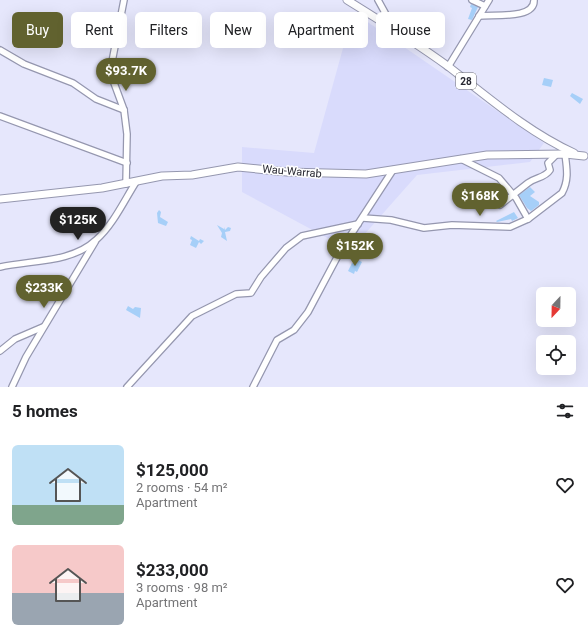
<!DOCTYPE html>
<meta charset="utf-8">
<style>
:root{--surface:#fff;--page:#f2f2f2;--text:#202124;--muted:#757577;--accent:#61622f}
body{margin:0;font-family:Roboto,sans-serif;background:var(--page);color:var(--text);height:100vh;display:flex;flex-direction:column;font-size:15px;white-space:nowrap}
*{box-sizing:border-box;margin:0}
p{font-size:13px;color:var(--muted)}
.icon{flex:none;width:22px;height:22px;fill:none;stroke:currentColor;stroke-width:2;stroke-linecap:round;stroke-linejoin:round}
.map{position:relative;height:387px;overflow:hidden}
.side{display:flex;flex-direction:column;background:var(--surface);flex:1}
.side>*{flex:none}
.guide{position:absolute;left:12px;top:12px;width:564px;height:36px;display:flex;gap:8px}
.needle{width:26px;rotate:202deg}
.controls{position:absolute;left:536px;top:287px;display:grid;gap:8px}
.controls a{display:grid;place-items:center;width:40px;height:40px;border-radius:6px;background:var(--surface);box-shadow:0 4px 16px #0002;font-size:20px}
.price{position:absolute;translate:-50% -34px;padding:0 9px;border-radius:14px;background:var(--accent);color:#fff;font-size:13px;line-height:26px;filter:drop-shadow(0 1px 2px #0008)}
.price::after{content:'';position:absolute;left:50%;top:24px;width:12px;height:9px;margin-left:-6px;background:inherit;clip-path:polygon(0 0,100% 0,50% 100%)}
.price.on{background:#222;color:#fff}
ul{padding:0;list-style:none}
li{display:flex;align-items:center;gap:12px;height:100px;padding:0 12px}
li span{display:grid;place-items:center;flex:none;width:112px;height:80px;border-radius:6px;color:#555}
li>.icon{margin-inline-start:auto}
span .icon{width:48px;height:48px;fill:#fffc;stroke-width:1}
li b{font-size:17px}
h2{display:flex;justify-content:space-between;align-items:center;height:48px;padding:0 12px;font-size:17px}
.tag{padding:0 14px;border-radius:6px;background:var(--surface);box-shadow:0 4px 16px #0002;font-size:14px;line-height:36px}
.tag.on{background:var(--accent);color:#fff}
.map>svg:first-child{display:block}
.built{fill:#d9dbfc}
.building{fill:#a6cff8}
.lines{fill:none;stroke-linecap:round;stroke-linejoin:round}
.minor-casing{stroke:#9597af;stroke-width:8}
.major-casing{stroke:#9597af;stroke-width:9}
.minor{stroke:#fff;stroke-width:5.5}
.major{stroke:#fff;stroke-width:7}
.labels{text-anchor:middle;stroke-width:3;stroke-linejoin:round;paint-order:stroke}
.shield{fill:#fff;stroke:#68686f;stroke-width:1}
.shield-label{font-size:10px;font-weight:bold;fill:#272731}
.street-label{font-size:11px;fill:#272731;stroke:#fff}
</style>
<div class="map">
<svg width="588" height="387" viewBox="0 0 588 387">
<rect width="100%" height="100%" fill="#e6e7fc"/>
<path class="built" d="M353,12L544,143L530,162L417,175L355,245L333,241L242,192V147L314,153Z"/>
<g class="building">
<path d="M471,4L478,7L472,20L468,19L472,8L470,7Z"/>
<path d="M544,78L553,80L551,87L542,85Z"/>
<path d="M572,93L583,99L580,104L570,96Z"/>
<path d="M530,187L535,192L530,196L539,202V205L531,211L527,208L519,195Z"/>
<path d="M159,210L161,212L160,217L168,222L166,226L158,223L157,213Z"/>
<path d="M514,212L518,218L512,221L511,219L497,222L496,221Z"/>
<path d="M217,225L224,229V227L225,230L228,227L231,228L230,231L225,232L227,241L221,237L222,233Z"/>
<path d="M191,236L199,241L200,239L204,241L201,244L199,242L196,248L190,245L192,240L190,239Z"/>
<path d="M358,260L362,262L357,272L355,271L354,274L348,271L352,263L357,264Z"/>
<path d="M128,306L133,309L135,307L141,308L140,318L126,310Z"/>
</g>
<g class="lines">
<g class="minor-casing">
<g id="minor">
<path d="M124,0L110,72L124,110L127,134L126,184"/>
<path d="M378,0L394,29"/>
<path d="M472,0L485,6"/>
<path d="M479,16C492,14 535,20 534,0"/>
<path d="M0,50L24,64L73,83L96,99L124,110"/>
<path d="M448,67L489,0"/>
<path d="M0,116L127,163"/>
<path d="M461,159L499,178L516,198L528,219"/>
<path d="M500,205C509,198 519,190 528,183C536,177 545,178 550,170L548,163L557,154"/>
<path d="M363,218L391,220L424,228L452,225L510,227L528,219L562,193C569,180 567,169 565,154"/>
<path d="M0,267C31,260 72,263 96,240C113,225 124,201 136,182"/>
<path d="M0,351L15,339L43,327"/>
<path d="M12,387L26,357L95,242"/>
<path d="M127,387L192,316L236,294L251,293L261,277L286,248L302,236L358,224"/>
<path d="M253,387L277,340L294,330L308,312L341,250L393,170"/>
</g>
</g>
<g class="major-casing">
<g id="major">
<path d="M347,0C381,21 416,43 449,67C489,98 528,132 574,153"/>
<path d="M0,199L102,188L162,176L192,175L238,167L287,172L366,174L487,155L565,154L584,156"/>
</g>
</g>
<use href="#minor" class="minor"/>
<use href="#major" class="major"/>
</g>
<g class="labels">
<rect class="shield" x="456" y="73" width="20" height="16" rx="3"/>
<g class="shield-label">
<text x="466" y="85">28</text>
</g>
<g class="street-label">
<text transform="translate(292 171) rotate(5)" y="4">Wau-Warrab</text>
</g>
</g>
</svg>
<div class="controls">
<a><svg class="needle" viewBox="-14 -14 28 28"><path d="M0-13l5 13h-10z" fill="#e53935"/><path d="M0 13l5-13h-10z" fill="#757577"/></svg></a>
<a><svg class="icon" aria-label="locate" viewBox="0 0 24 24"><circle cx="12" cy="12" r="6"/><path d="M12 2v4M12 18v4M2 12h4M18 12h4"/></svg></a>
</div>
<b class="price" style="left:126px;top:92px">$93.7K</b>
<b class="price" style="left:480px;top:217px">$168K</b>
<b class="price on" style="left:78px;top:241px">$125K</b>
<b class="price" style="left:355px;top:267px">$152K</b>
<b class="price" style="left:44px;top:309px">$233K</b>
<div class="guide">
<a class="tag on">Buy</a>
<a class="tag">Rent</a>
<a class="tag">Filters</a>
<a class="tag">New</a>
<a class="tag">Apartment</a>
<a class="tag">House</a>
</div>
</div>
<section class="side">
<h2>5 homes<svg class="icon" aria-label="filters" viewBox="0 0 24 24"><path d="M4 7h16M4 17h16"/><circle cx="9" cy="7" r="2"/><circle cx="15" cy="17" r="2"/></svg></h2>
<ul>
<li><span style="background:linear-gradient(#bfe0f5 75%,#7fa58c 0)"><svg class="icon" aria-label="home" viewBox="0 0 24 24"><path d="M3 11l9-7 9 7M6 9v11h12V9"/></svg></span><div><b>$125,000</b><p>2 rooms · 54 m²</p><p>Apartment</p></div><svg class="icon" aria-label="heart" viewBox="0 0 24 24"><path d="M12 20l-8-8c-3-5 5-10 8-4 3-6 11-1 8 4z"/></svg></li>
<li><span style="background:linear-gradient(#f6c9c9 60%,#9aa5b1 0)"><svg class="icon" aria-label="home" viewBox="0 0 24 24"><path d="M3 11l9-7 9 7M6 9v11h12V9"/></svg></span><div><b>$233,000</b><p>3 rooms · 98 m²</p><p>Apartment</p></div><svg class="icon" aria-label="heart" viewBox="0 0 24 24"><path d="M12 20l-8-8c-3-5 5-10 8-4 3-6 11-1 8 4z"/></svg></li>
</ul>
</section>
